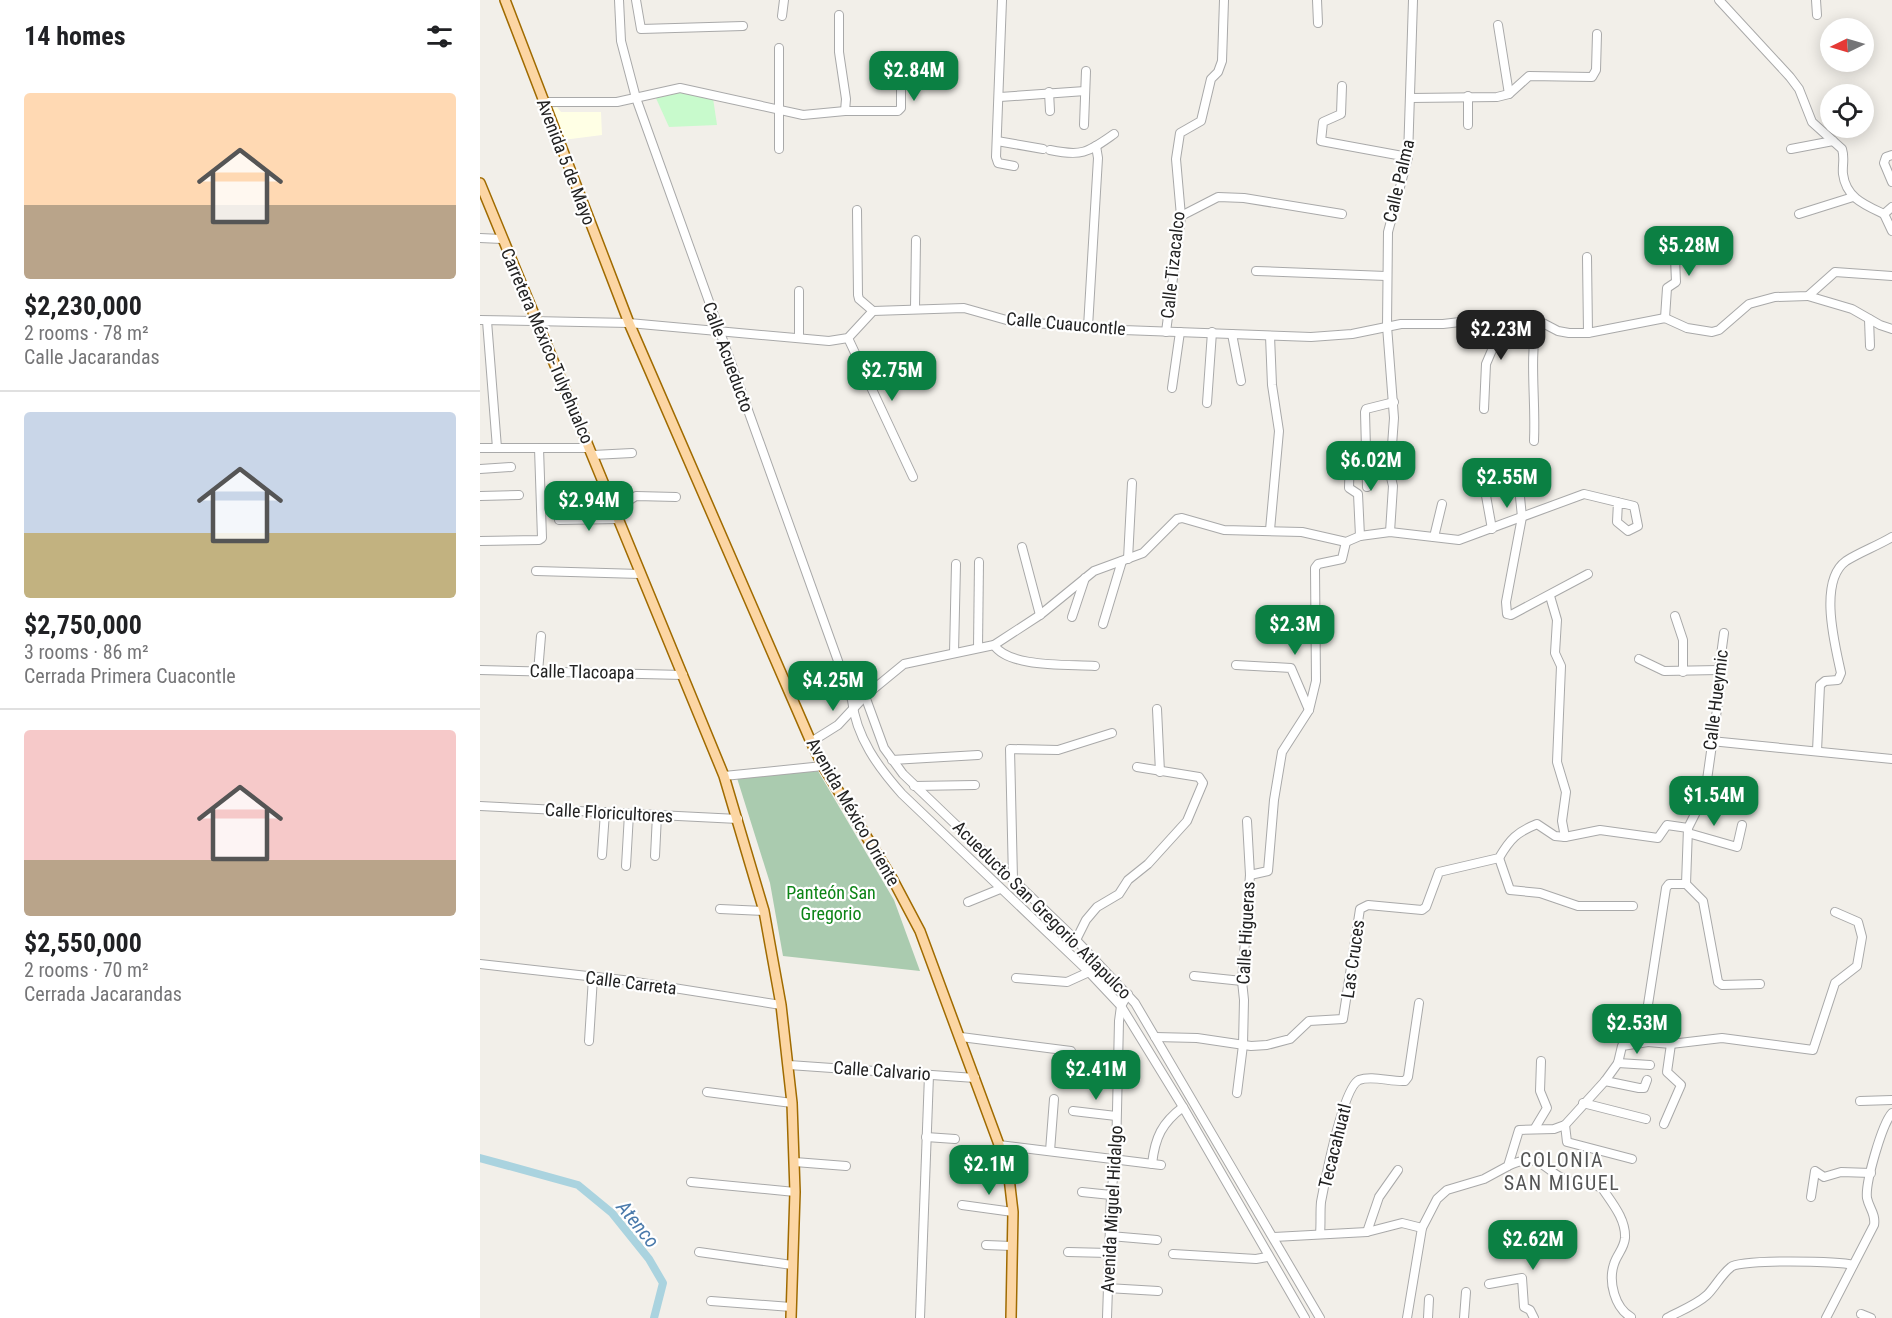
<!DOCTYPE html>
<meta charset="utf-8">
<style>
:root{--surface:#fff;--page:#f2f2f2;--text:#202124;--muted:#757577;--line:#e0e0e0;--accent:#0b8043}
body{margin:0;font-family:"Roboto Condensed",sans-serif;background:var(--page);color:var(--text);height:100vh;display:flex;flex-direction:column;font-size:22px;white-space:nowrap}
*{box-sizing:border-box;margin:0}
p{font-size:20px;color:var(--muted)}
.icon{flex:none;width:33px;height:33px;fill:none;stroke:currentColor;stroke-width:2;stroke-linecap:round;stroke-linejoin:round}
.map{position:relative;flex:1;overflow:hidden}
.sheet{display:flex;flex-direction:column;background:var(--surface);width:480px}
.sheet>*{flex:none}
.needle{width:39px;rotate:265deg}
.controls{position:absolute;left:1340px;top:18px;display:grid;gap:12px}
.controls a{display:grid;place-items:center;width:54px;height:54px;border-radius:50%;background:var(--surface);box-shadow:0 3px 15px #0003;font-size:30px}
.price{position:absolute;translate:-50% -51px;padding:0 14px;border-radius:12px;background:var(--accent);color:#fff;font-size:20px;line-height:39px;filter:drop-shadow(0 2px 3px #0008)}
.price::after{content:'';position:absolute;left:50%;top:36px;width:18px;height:14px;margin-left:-9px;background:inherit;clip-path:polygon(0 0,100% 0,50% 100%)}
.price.selected{background:#222;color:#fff}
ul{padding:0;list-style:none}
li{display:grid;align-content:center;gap:12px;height:318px;padding:0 24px}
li+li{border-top:2px solid var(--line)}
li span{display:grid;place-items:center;height:186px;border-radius:6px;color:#555}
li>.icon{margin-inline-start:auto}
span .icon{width:108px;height:108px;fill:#fffc;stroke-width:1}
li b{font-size:26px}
h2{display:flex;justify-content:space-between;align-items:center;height:72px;padding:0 24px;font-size:26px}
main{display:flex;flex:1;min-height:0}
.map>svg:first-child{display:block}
.education{fill:#ffffe5}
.cemetery{fill:#aacbaf}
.park{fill:#c8facc}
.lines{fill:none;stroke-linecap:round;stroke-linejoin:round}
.canal{stroke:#aad3df;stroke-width:8}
.minor-casing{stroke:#a9a9a9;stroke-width:10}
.major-casing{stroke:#a06b00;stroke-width:12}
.minor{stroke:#fff;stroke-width:8}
.major{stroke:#fcd6a4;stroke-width:9}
.labels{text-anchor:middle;stroke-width:4.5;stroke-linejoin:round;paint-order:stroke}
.street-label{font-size:18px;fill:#222;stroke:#fff}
.park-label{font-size:18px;fill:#0c8416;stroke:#fff}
.neighbourhood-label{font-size:20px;letter-spacing:1.5px;fill:#555;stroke:#fff}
.water-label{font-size:20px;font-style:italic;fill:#4a7aab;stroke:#fff}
</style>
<main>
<section class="sheet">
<h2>14 homes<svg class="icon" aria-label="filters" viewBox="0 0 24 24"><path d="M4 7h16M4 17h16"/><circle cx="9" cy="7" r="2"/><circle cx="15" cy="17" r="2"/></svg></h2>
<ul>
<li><span style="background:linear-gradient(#ffd9b3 60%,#b9a48a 0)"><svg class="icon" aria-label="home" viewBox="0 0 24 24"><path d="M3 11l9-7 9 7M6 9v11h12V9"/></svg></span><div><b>$2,230,000</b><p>2 rooms · 78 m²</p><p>Calle Jacarandas</p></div></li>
<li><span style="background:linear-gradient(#c9d6e8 65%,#c2b280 0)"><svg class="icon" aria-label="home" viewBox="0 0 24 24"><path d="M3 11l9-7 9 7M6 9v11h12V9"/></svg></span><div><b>$2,750,000</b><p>3 rooms · 86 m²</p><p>Cerrada Primera Cuacontle</p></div></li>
<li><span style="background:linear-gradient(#f6c9c9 70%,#b9a48a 0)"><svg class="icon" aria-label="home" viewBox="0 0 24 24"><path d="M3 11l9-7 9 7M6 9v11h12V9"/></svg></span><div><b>$2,550,000</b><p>2 rooms · 70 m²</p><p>Cerrada Jacarandas</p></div></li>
</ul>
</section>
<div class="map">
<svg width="1412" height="1318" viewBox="0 0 1412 1318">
<rect width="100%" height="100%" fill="#f2efe9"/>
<path class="education" d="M77,107L81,112H121L122,135L83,140L73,108Z"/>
<path class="cemetery" d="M338,771L414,900L440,971L303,956L290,883L257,778Z"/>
<path class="park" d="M200,91L233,98L237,125L189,127L175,96Z"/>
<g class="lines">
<path class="canal" d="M0,1158L98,1185L132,1213L169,1259L183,1283L174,1318"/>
<g class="minor-casing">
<g id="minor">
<path d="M139,0L141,41L156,98L372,700C376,737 398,767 422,794L609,972L641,1006L703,1107L825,1318"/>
<path d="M156,0L161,29L263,26"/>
<path d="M522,0L516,157L518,163L534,166"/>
<path d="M837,0L838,23"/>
<path d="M1239,0L1310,77L1319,89L1332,122L1362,149C1365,158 1362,166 1363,174C1366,198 1385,205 1404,214L1412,231"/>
<path d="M1336,0L1337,15"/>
<path d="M359,15V52L366,99L365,111"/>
<path d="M302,16L304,0"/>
<path d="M1018,25L1029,94"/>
<path d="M862,86L861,114L843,122L841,141L928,157"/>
<path d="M569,92L570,111"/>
<path d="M988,96V125"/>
<path d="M520,97L605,91"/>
<path d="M931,98L1017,97L1029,94L1049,76L1112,77L1116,70L1117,34"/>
<path d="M62,102H137L200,88L323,115L365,111H418L421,108V73L446,72"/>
<path d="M604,125L606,71"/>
<path d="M517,141L563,149"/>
<path d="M299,149V48"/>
<path d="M1311,149L1353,141"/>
<path d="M570,150C603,157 608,152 634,134"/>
<path d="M1412,155L1406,157L1404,163L1412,182"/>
<path d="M377,210L378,295L379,299L393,311"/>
<path d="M1319,214L1373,197"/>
<path d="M1404,214L1412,207"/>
<path d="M701,216L738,197L764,198L862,214"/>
<path d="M0,238L22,239"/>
<path d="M1107,257L1108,333"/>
<path d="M776,271L906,276"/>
<path d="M319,291V338"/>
<path d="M1328,296L1372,309L1400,325L1412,329"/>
<path d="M435,308L436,240"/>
<path d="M1185,318L1187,288L1196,282L1194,233"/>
<path d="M1389,319L1390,346"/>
<path d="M0,320L149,323L349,341L368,338L393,311L484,308L530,321L643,330L831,337L872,334L921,324H963L1031,316L1057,320L1078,331L1089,333H1108L1185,318L1207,328L1232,332L1239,330L1269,304L1295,297L1328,296L1355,272L1412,276"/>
<path d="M7,321L17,448"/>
<path d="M608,327L618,158L616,146"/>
<path d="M686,332L701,216L696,159L700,133L721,121L731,79L738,72L742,61L744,0"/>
<path d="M752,334L761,381"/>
<path d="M790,336L792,385L799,431L790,530"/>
<path d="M368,338L433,477"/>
<path d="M692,388L700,332"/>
<path d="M727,403L732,332"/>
<path d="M1004,409L1006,364L1012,350L1026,334L1031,316"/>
<path d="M1054,441C1056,400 1049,361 1057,320"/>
<path d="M0,448H109"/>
<path d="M870,452L869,488L878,494L880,536"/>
<path d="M113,455L152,453"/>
<path d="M1001,468L1012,529"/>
<path d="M0,469L31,467"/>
<path d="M887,487L885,412L886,409L914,402"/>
<path d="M1039,487L1042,517L1026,602L1027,614L1031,615L1108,574"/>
<path d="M0,496L39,495"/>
<path d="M134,510L156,496L196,497"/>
<path d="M79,520L138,519"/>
<path d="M910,532L913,486L910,473L914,418L907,326L908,232L928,157L933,0"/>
<path d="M954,537L962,504"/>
<path d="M0,541L59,540L62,538L59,448"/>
<path d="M542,547L560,615"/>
<path d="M648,559L652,483"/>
<path d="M56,571L160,574"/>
<path d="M1070,596L1077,620L1075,653L1081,666L1077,762L1086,792L1082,821L1085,837"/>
<path d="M1195,616L1203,640V672"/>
<path d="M592,617L605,578"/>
<path d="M623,624L642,561"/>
<path d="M514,645C529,668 588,664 615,666"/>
<path d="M498,648L499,562"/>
<path d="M474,653L476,564"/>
<path d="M1159,659L1184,671L1239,670"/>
<path d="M756,665L811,668L829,710"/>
<path d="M0,670L203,675"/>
<path d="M58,672L61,636"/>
<path d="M385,696L404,748L423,774L596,940L655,1003L840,1318"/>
<path d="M677,709L680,772"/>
<path d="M1231,741L1412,759"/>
<path d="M331,742L358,725L385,696L424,664L514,645L560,615L614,571L663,553L697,519L702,518L744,530L822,532L866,542L880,536L910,532L979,540L1104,494L1154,506L1158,526L1148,531L1137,522L1138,502"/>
<path d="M1337,751L1340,685L1345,681L1358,680L1361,673C1355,645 1338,581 1366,561C1380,552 1397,546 1412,537"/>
<path d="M412,760L498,755"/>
<path d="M244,776L343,766"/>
<path d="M434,786L495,785"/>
<path d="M0,806L258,819"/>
<path d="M1208,833L1257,847L1262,825"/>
<path d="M122,855L125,812"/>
<path d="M175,856L177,815"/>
<path d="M1019,858L1030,890L1060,893L1098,906H1153"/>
<path d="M146,866L149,814"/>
<path d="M770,875L788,871L794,800L802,752L829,710L836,681L835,568L838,564L862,559L866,542"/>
<path d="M533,879L530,749L578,750L632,733"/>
<path d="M1206,884L1223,901L1238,982L1242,985L1280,984"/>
<path d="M488,902L520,889"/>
<path d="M240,909L284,911"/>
<path d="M596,940L606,920L617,907L639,894L648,880L668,864L707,821L723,783L719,777L657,767"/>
<path d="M0,964L143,980L301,1005"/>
<path d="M714,976L762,981"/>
<path d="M536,978L587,982L609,972"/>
<path d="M481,1037L591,1051"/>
<path d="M675,1037L717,1038L771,1046L787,1045L810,1039L829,1021L863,1019L880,909L888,905L942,910L946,907L959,872L1019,858C1030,839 1037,832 1057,824L1075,836L1085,837L1120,830L1178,838L1187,825L1208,828"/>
<path d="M109,1041L113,977"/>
<path d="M1168,1042L1191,1044L1242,1038L1333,1050L1355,983L1377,966L1382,937L1378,922L1355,912"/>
<path d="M1138,1063L1170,1065"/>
<path d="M309,1065L495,1078"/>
<path d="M1125,1081L1159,1088H1164L1167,1080"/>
<path d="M227,1092L312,1103"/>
<path d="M757,1093L763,1045L764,1000L762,981L770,875L767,821"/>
<path d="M1380,1101L1412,1100"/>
<path d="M1103,1103L1166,1119"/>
<path d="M593,1111L636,1116"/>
<path d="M1184,1124L1201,1085L1187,1072L1191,1044"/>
<path d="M1085,1125L1087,1142L1152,1159"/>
<path d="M1055,1128L1067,1108L1060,1091L1061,1061"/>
<path d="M446,1137L475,1139"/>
<path d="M519,1145L681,1165"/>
<path d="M570,1151L574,1099"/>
<path d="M315,1162L366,1166"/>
<path d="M672,1164C675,1137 682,1123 703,1107"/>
<path d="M1028,1166C1064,1149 1063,1173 1089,1181C1100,1184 1112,1183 1122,1188C1132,1203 1146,1219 1145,1238C1144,1249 1137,1254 1134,1264C1128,1282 1135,1308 1151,1317"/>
<path d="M211,1182L315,1192"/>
<path d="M602,1192L631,1195"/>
<path d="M1331,1197L1335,1171L1344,1177L1361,1172L1391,1173"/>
<path d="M482,1205L533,1212"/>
<path d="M887,1232L899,1197L918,1170"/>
<path d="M840,1234C841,1223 840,1212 841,1202C845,1181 863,1087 879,1080C892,1075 911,1082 925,1081L928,1077L939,1003"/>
<path d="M630,1236L677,1240"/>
<path d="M794,1237L887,1232L922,1223L942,1228"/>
<path d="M506,1245L532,1246"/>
<path d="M219,1252L312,1265"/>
<path d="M588,1252L629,1253"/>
<path d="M693,1254L776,1259L787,1257"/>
<path d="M1009,1284L1042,1278L1044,1307L1050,1310L1054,1318"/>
<path d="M627,1288L678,1291"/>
<path d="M231,1301L311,1307"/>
<path d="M1381,1314L1391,1318"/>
<path d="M440,1318L449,1075"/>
<path d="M627,1318L631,1195L636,1155L639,1021L641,1006L648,994"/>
<path d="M927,1318L942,1228L957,1199L967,1190L1004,1179L1028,1166L1039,1130L1074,1129L1085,1125L1125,1081L1138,1063L1142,1046L1168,1042L1167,1011L1186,888L1189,884H1206L1208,828L1225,794L1241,681L1239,670L1244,633"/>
<path d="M948,1318L949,1299"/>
<path d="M984,1318L986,1292"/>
<path d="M1187,1318C1200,1311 1216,1305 1227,1295C1235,1287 1241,1275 1251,1267C1260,1259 1360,1261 1373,1265"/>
<path d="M1346,1318L1394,1225C1396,1214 1389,1208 1387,1198C1385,1183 1402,1124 1412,1113"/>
</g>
</g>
<g class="major-casing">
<g id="major">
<path d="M25,0L149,323L331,742L343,766L413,880L440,931L528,1169L533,1212L531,1318"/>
<path d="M0,183L244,776L284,911L301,1005L312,1103L315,1192L311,1318"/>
</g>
</g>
<use href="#minor" class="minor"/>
<use href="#major" class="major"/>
</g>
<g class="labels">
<g class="street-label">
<text transform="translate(86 162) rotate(69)" y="6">Avenida 5 de Mayo</text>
<text transform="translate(919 181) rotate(-77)" y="6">Calle Palma</text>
<text transform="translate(693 265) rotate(-84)" y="6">Calle Tizacalco</text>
<text transform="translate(586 324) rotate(5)" y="6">Calle Cuaucontle</text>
<text transform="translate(67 346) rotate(67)" y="6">Carretera México-Tulyehualco</text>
<text transform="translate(248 357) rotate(70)" y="6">Calle Acueducto</text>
<text transform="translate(102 672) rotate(1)" y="6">Calle Tlacoapa</text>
<text transform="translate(1236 700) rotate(-83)" y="6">Calle Hueymic</text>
<text transform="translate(373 812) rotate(60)" y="6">Avenida México Oriente</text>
<text transform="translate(129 813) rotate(3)" y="6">Calle Floricultores</text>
<text transform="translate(562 910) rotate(45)" y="6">Acueducto San Gregorio Atlapulco</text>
<text transform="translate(766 933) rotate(-87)" y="6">Calle Higueras</text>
<text transform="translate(873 959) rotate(-82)" y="6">Las Cruces</text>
<text transform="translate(151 983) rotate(7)" y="6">Calle Carreta</text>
<text transform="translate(402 1071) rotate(4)" y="6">Calle Calvario</text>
<text transform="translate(855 1146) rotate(-76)" y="6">Tecacahuatl</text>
<text transform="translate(632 1209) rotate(-87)" y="6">Avenida Miguel Hidalgo</text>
</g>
<g class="park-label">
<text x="351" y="899">Panteón San<tspan x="351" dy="21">Gregorio</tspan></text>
</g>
<g class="neighbourhood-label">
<text x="1082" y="1167">COLONIA<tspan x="1082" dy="23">SAN MIGUEL</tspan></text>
</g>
<g class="water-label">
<text transform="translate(158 1224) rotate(51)" y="7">Atenco</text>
</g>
</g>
</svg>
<div class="controls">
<a><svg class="needle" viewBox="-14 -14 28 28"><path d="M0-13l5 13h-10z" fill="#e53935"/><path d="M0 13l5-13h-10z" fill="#757577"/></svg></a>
<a><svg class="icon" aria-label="locate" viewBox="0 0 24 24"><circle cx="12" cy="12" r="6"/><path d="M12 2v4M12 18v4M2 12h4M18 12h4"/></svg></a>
</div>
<b class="price" style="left:434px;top:102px">$2.84M</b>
<b class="price" style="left:1209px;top:277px">$5.28M</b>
<b class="price selected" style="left:1021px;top:361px">$2.23M</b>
<b class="price" style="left:412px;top:402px">$2.75M</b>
<b class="price" style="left:891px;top:492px">$6.02M</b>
<b class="price" style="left:1027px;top:509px">$2.55M</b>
<b class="price" style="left:109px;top:532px">$2.94M</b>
<b class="price" style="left:815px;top:656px">$2.3M</b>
<b class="price" style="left:353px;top:712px">$4.25M</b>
<b class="price" style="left:1234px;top:827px">$1.54M</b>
<b class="price" style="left:1157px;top:1055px">$2.53M</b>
<b class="price" style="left:616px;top:1101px">$2.41M</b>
<b class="price" style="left:509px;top:1196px">$2.1M</b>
<b class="price" style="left:1053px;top:1271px">$2.62M</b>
</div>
</main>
